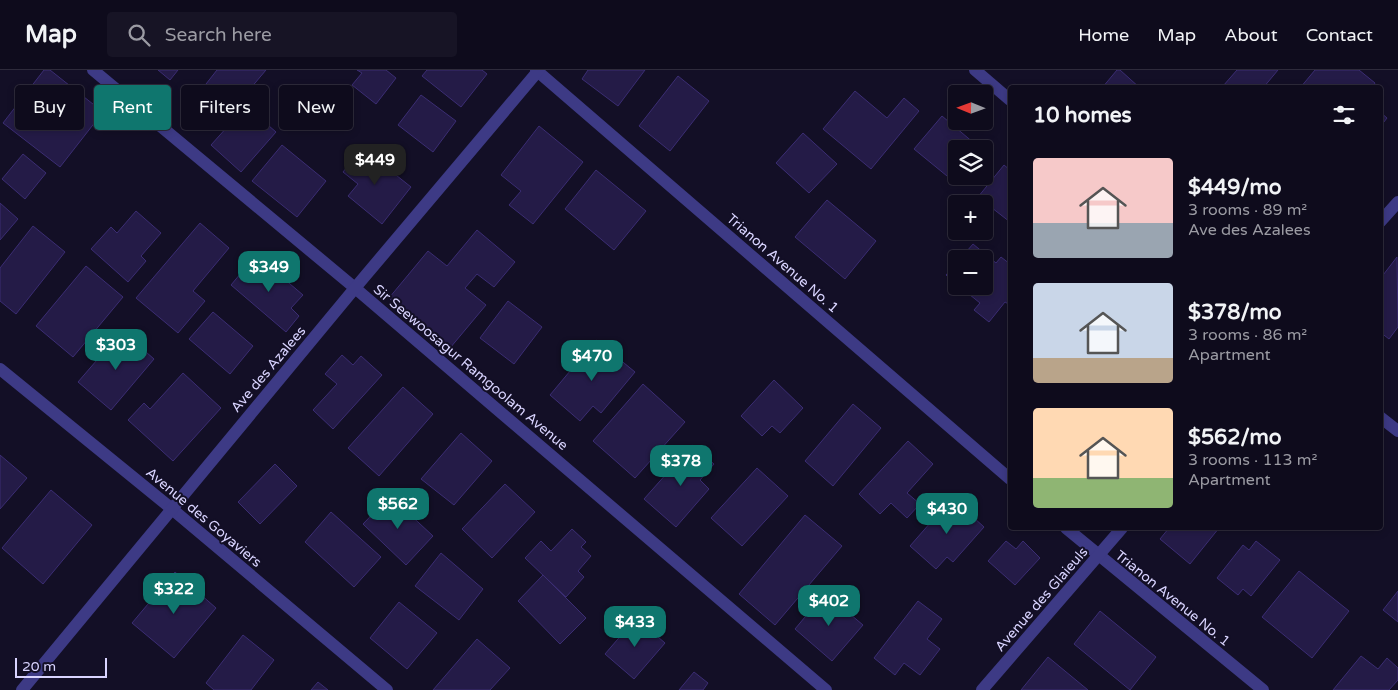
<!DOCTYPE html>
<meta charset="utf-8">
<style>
:root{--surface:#0e0b1c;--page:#171425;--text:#f1f3f6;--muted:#9b9ba3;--line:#2e2b3b;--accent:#0f766e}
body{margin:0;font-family:"Varela Round",sans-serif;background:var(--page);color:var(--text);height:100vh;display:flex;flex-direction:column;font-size:19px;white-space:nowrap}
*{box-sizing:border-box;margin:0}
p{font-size:16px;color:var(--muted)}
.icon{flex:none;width:28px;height:28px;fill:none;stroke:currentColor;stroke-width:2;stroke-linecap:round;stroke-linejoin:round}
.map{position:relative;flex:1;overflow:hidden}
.details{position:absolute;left:1008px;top:15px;width:375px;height:445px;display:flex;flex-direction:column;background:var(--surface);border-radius:5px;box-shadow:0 2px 8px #0003,0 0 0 1px var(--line)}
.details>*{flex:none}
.top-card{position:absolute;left:15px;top:15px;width:475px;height:45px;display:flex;gap:10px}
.needle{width:32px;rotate:271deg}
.controls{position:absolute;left:948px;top:15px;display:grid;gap:10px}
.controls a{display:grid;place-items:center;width:45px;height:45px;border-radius:5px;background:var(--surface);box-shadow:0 2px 8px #0003,0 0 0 1px var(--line);font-size:25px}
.scale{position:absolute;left:15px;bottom:12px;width:92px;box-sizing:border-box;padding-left:5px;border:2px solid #d9d4ff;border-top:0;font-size:14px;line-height:18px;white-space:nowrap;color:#d9d4ff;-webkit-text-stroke:4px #130f26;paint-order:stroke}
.price{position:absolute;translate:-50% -42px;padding:0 11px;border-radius:10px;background:var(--accent);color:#fff;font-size:16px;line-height:32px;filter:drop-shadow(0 1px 2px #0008)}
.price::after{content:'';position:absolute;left:50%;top:30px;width:15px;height:11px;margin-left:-8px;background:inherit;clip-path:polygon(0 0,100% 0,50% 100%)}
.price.active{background:#222;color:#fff}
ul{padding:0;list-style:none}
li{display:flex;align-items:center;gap:15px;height:125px;padding:0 25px}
li span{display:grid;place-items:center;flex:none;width:140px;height:100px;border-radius:5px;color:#555}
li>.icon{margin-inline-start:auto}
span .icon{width:60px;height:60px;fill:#fffc;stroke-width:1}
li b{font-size:21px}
h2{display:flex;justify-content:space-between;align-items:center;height:60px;padding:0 25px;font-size:21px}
.pill{padding:0 18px;border-radius:5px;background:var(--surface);box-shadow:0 2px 8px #0003,0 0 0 1px var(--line);font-size:18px;line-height:45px}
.pill.active{background:var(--accent);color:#fff}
header{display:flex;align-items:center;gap:30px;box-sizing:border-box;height:70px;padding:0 25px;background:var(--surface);border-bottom:1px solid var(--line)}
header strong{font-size:24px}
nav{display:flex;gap:28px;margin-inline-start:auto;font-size:18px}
.search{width:350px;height:45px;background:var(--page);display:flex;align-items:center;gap:12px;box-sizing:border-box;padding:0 18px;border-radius:5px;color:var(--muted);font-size:19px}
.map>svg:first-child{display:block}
.building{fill:#241b47;stroke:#3b2d73}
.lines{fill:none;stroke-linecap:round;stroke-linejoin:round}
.minor{stroke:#3d3a85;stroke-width:12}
.labels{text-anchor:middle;stroke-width:4;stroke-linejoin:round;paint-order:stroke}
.street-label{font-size:14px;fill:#d9d4ff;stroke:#130f26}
</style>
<header>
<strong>Map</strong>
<div class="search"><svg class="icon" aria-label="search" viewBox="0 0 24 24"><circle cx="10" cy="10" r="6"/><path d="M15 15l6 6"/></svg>Search here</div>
<nav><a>Home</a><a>Map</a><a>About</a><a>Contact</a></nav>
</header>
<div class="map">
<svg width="1398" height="620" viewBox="0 0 1398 620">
<rect width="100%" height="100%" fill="#130f26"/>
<g class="building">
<path d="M44,0H50L103,42L60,97L3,53Z"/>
<path d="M158,0H178L170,10Z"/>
<path d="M217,0H266L239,32L231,24L225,31L206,14Z"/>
<path d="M357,0H386L396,8L376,34L352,15L362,3Z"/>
<path d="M427,0H482L487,4L461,37L422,6Z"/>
<path d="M588,0H645L618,36L582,9Z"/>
<path d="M1117,0H1120L1140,18H1102Z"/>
<path d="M1237,0H1278L1263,18H1224L1223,16Z"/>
<path d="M1315,0H1359L1375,13L1372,18H1300Z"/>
<path d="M678,6L709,31L670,81L639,56Z"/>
<path d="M855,21L887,48L904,28L919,41L871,99L823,59Z"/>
<path d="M421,25L456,51L433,82L398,55Z"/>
<path d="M246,36L276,62L241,102L211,75Z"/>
<path d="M1380,42L1387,48L1380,57Z"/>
<path d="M942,46L981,79H956V106H965L958,115L914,79Z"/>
<path d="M539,56L583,92L533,154L509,135L521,121L501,105Z"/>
<path d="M803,63L837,94L809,123L776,93Z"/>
<path d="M282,75L326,111L297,147L252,111Z"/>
<path d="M362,78L411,117L382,154L348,126L358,114L343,102Z"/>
<path d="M23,84L46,103L25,129L2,109Z"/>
<path d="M1004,95L1010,100V152L978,127Z"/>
<path d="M596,100L646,141L614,180L565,139Z"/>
<path d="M827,130L876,171L845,209L795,167Z"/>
<path d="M0,133L18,149L0,170Z"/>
<path d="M136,141L161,163L141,186L146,191L128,212L91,179L111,157L117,163Z"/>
<path d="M200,153L229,178L193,221L205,231L178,263L136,228Z"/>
<path d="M33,156L65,182L16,244L0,231V198Z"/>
<path d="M477,160L515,192L494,217L477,204L465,218L486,235L450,278L389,228L428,181L447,196Z"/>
<path d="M973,174L996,193L1001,187L1010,194V235L1005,232L989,252L974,240L980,233L959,216H984V189H960Z"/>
<path d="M256,185L303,225L291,238L299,246L286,262L231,215Z"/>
<path d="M1397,187L1398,257L1389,269L1380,262V209Z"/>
<path d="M956,194V214L946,205Z"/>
<path d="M86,196L123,227L73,287L36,256Z"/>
<path d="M508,231L542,257L514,294L480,268Z"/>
<path d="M213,242L253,276L230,304L189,269Z"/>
<path d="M122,261L154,289L111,340L78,312Z"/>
<path d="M596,270L635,302L601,343L593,336L580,351L550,325Z"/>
<path d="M342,285L353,295L361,286L382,305L333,359L313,340L337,314L325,304Z"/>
<path d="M183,303L221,338L173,391L128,350L144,333L150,339Z"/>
<path d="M774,310L803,338L780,363L772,356L762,366L741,346Z"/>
<path d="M643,314L685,352L635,408L593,371Z"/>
<path d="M403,317L433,344L379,406L348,378Z"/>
<path d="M853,334L881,358L833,416L805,391Z"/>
<path d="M461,363L492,391L454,435L421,409Z"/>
<path d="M908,371L933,394L907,423L920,434L907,448L891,433L880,444L859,424Z"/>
<path d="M692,375L714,394L700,410L709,419L676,457L644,429Z"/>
<path d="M0,385L27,408L0,439Z"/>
<path d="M275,394L297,416L260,454L238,432Z"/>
<path d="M757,398L788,426L742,476L711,448Z"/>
<path d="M505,414L535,442L492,488L462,459Z"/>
<path d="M51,420L92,455L43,514L2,478Z"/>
<path d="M390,426L433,466L406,495L363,454Z"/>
<path d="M952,428L984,457L953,492L947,487L936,499L910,476Z"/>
<path d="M331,442L381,487L354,517L305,472Z"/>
<path d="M805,445L842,476L775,555L739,524Z"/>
<path d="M1169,458H1219L1190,494L1160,469Z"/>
<path d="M572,459L586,472L581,477L591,486L578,501L584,507L566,527L525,488L541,471L551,481Z"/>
<path d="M1006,471L1016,479L1023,471L1040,488L1015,515L988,491Z"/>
<path d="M1256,471L1280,490L1251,526L1243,519L1238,525L1217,508L1243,475L1249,480Z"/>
<path d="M441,483L483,519L459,550L415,516Z"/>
<path d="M1299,501L1349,541L1312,588L1262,547Z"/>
<path d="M175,502L216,538L174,588L132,553Z"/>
<path d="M543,505L586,548L560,574L518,531Z"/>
<path d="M1398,521V552L1383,540Z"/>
<path d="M825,523L863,555L832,591L795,559Z"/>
<path d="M918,531L942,549L927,569L940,579L920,605L904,593L895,605L874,588Z"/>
<path d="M399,532L437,563L407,599L370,568Z"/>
<path d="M1100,541L1156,587L1130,620L1074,574Z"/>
<path d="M636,548L665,573L634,609L605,584Z"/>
<path d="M243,565L274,590L251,620H214L206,613Z"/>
<path d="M477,569L510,598L490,620H433Z"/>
<path d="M1361,586L1378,599L1387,588L1398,598V610L1389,620H1333Z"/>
<path d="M1048,587L1088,620H1021Z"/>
<path d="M694,602L708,613L703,620H679Z"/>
<path d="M318,612L328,620H311Z"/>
</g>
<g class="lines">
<g class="minor">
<path d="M93,0L355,218L826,620"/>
<path d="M536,0L1010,409"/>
<path d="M975,0L1010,30"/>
<path d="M1380,152L1398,132"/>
<path d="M0,299L172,439L387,620"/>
<path d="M1380,347L1398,361"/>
<path d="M1066,458L1263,620"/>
<path d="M22,620L355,218L539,0"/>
<path d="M982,620L1122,458"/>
</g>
</g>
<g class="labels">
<g class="street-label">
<text transform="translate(783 193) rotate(41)" y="5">Trianon Avenue No. 1</text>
<text transform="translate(471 297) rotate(40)" y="5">Sir Seewoosagur Ramgoolam Avenue</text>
<text transform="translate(268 299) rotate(-50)" y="5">Ave des Azalees</text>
<text transform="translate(204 447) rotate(40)" y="5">Avenue des Goyaviers</text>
<text transform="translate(1173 528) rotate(39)" y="5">Trianon Avenue No. 1</text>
<text transform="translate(1041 529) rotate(-49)" y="5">Avenue des Glaieuls</text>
</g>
</g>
</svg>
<div class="controls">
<a><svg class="needle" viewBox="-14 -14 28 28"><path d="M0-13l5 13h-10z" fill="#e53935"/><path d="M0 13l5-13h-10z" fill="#9b9ba3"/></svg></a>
<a><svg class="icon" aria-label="layers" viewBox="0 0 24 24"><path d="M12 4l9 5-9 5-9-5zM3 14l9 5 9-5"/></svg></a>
<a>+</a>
<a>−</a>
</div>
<div class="scale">20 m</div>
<b class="price active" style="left:375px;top:116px">$449</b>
<b class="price" style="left:269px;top:223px">$349</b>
<b class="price" style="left:116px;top:301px">$303</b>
<b class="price" style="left:592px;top:312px">$470</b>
<b class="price" style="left:681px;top:417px">$378</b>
<b class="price" style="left:398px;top:460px">$562</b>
<b class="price" style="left:947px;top:465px">$430</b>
<b class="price" style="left:174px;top:545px">$322</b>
<b class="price" style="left:829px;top:557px">$402</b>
<b class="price" style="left:635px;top:578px">$433</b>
<div class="top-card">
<a class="pill">Buy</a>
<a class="pill active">Rent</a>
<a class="pill">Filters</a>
<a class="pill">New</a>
</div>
<section class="details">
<h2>10 homes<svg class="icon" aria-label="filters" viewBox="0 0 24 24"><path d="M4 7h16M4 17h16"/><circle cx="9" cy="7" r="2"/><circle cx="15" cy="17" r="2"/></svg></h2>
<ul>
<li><span style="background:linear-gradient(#f6c9c9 65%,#9aa5b1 0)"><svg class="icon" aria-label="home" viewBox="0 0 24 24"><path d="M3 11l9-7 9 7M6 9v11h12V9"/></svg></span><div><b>$449/mo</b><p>3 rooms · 89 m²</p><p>Ave des Azalees</p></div></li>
<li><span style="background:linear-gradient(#c9d6e8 75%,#b9a48a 0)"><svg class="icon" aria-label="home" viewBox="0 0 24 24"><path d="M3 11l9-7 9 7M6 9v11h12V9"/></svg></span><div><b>$378/mo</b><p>3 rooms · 86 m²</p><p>Apartment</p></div></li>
<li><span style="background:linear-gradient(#ffd9b3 70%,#8fb573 0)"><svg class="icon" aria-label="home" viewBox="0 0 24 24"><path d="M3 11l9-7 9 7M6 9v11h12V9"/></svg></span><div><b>$562/mo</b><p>3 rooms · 113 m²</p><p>Apartment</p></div></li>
</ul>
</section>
</div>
